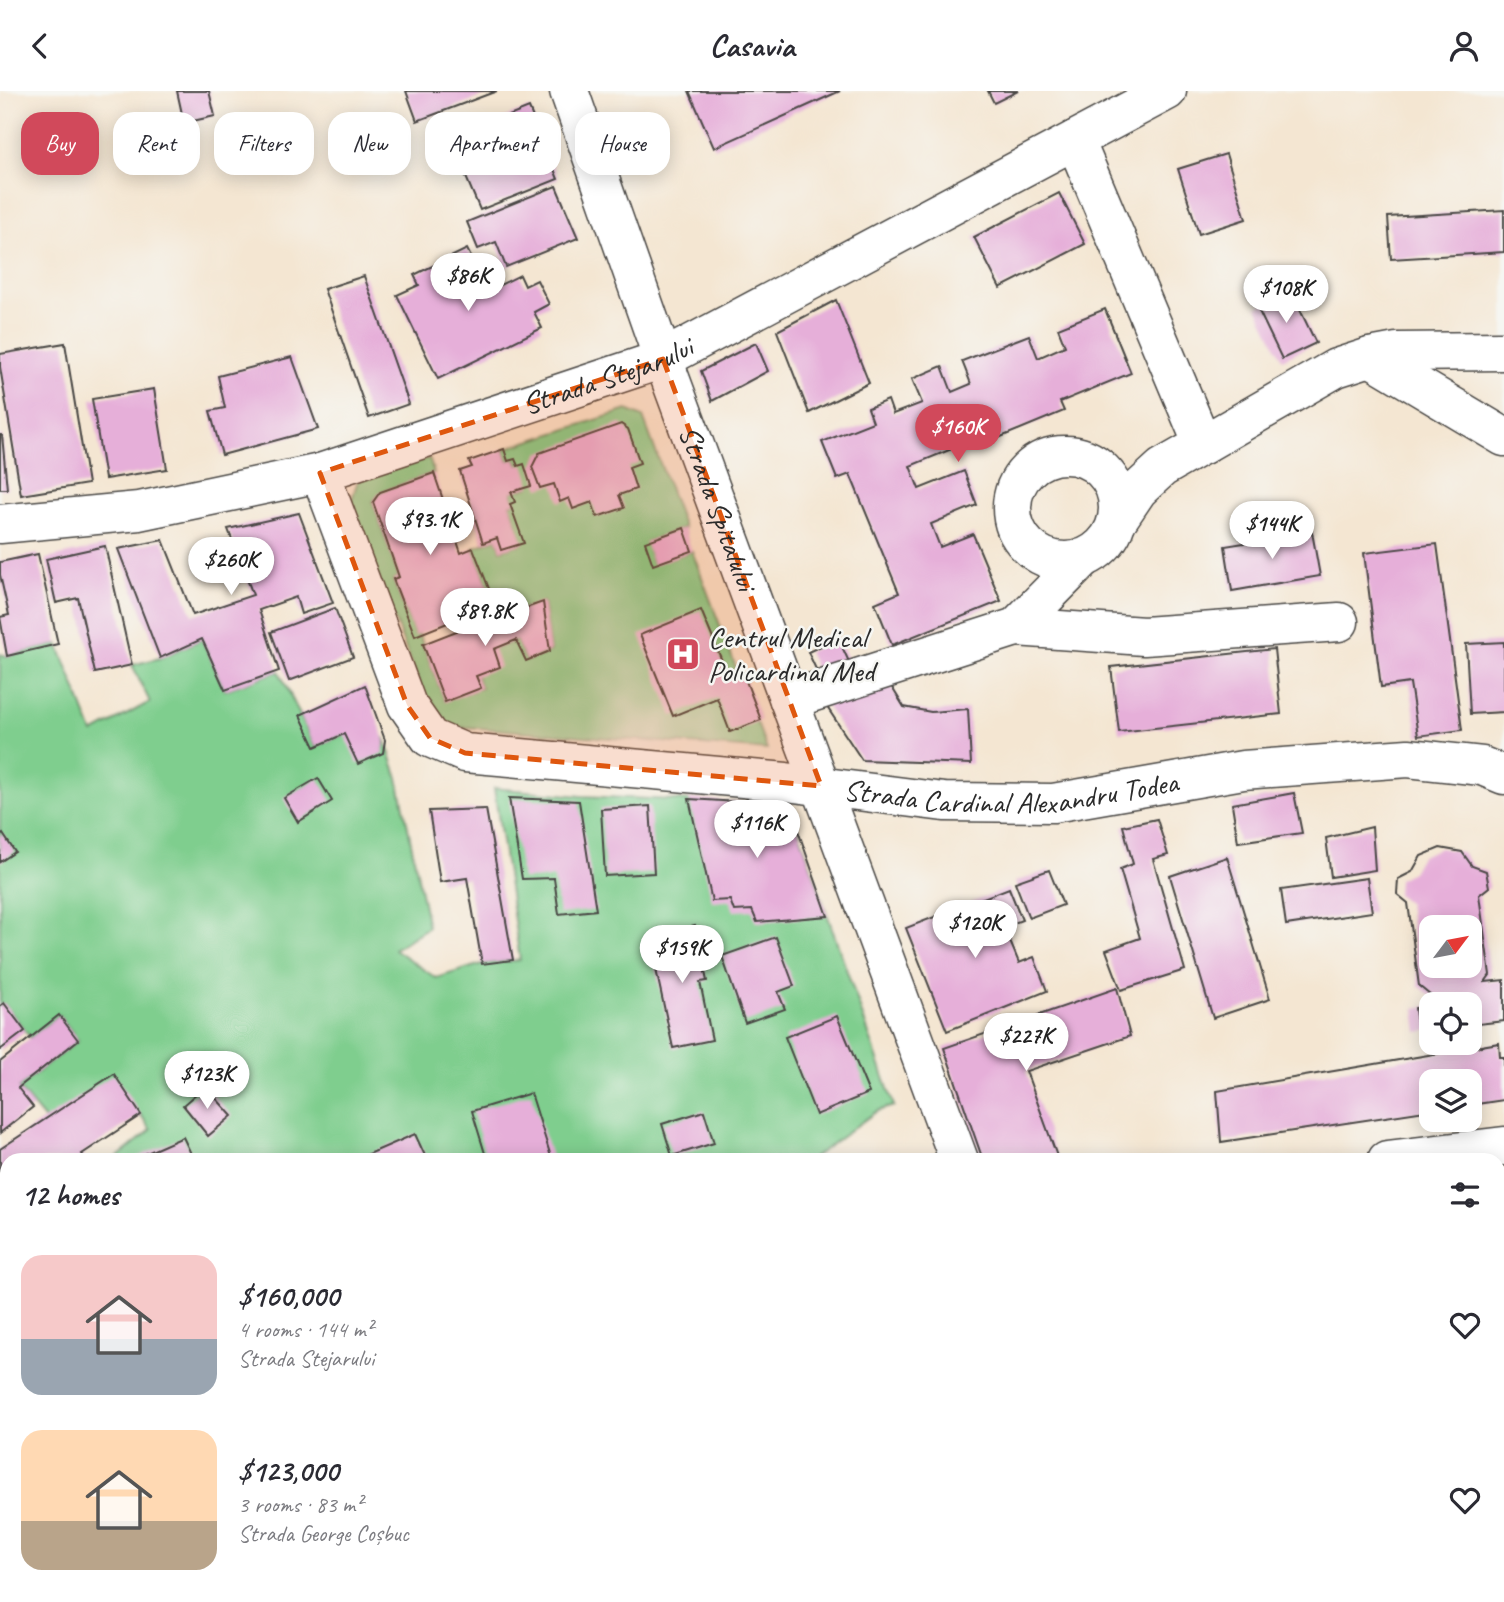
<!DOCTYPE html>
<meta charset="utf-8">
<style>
:root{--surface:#fff;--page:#f7f7f7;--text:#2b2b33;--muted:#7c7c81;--accent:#d1495b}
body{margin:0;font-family:Caveat,sans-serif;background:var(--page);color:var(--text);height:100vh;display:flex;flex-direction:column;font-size:26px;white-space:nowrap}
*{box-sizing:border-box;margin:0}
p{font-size:23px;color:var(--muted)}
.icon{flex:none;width:38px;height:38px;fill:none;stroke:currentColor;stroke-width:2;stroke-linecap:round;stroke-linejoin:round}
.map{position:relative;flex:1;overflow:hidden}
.drawer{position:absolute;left:0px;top:1062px;width:1505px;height:450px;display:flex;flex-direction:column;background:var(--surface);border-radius:21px 21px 0 0;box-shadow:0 4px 18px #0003}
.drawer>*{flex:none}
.top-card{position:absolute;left:21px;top:21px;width:700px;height:63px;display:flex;gap:14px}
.needle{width:46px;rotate:58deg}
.tools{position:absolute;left:1419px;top:824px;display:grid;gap:14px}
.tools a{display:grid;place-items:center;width:63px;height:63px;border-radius:14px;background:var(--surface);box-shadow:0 4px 18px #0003;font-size:35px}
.price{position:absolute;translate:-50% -60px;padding:0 16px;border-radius:24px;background:#fff;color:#222;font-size:23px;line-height:46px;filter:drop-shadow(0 2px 4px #0008)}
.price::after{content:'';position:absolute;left:50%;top:42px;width:21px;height:16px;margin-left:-10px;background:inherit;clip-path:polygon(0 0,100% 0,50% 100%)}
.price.on{background:var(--accent);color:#fff}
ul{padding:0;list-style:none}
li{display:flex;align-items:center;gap:21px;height:175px;padding:0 21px}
li span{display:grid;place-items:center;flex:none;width:196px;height:140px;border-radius:21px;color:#555}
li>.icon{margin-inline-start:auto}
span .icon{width:84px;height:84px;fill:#fffc;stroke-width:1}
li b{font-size:30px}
h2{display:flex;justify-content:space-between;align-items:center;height:84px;padding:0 21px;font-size:30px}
.pill{padding:0 24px;border-radius:21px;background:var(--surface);box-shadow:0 4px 18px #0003;font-size:24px;line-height:63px}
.pill.on{background:var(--accent);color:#fff}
header{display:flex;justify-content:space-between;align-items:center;height:91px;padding:0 21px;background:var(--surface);font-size:32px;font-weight:600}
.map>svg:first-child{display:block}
.green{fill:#7fce8e;stroke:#557c5c;stroke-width:2}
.building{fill:#e6afd9;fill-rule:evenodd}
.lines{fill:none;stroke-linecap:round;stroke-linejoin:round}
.minor-casing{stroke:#494744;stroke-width:41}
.minor{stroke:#fff;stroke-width:38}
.marked{fill:#df570e;fill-opacity:0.2;stroke:#df570e;stroke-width:5;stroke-dasharray:14 9;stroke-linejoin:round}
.labels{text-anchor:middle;stroke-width:5;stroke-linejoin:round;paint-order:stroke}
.street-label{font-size:30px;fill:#2b2b2b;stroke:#f6f6f2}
.poi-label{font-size:30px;fill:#2b2b2b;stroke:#f6f6f2;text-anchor:start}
</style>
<header><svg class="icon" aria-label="back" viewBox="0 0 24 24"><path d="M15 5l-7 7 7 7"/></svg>Casavia<svg class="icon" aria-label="person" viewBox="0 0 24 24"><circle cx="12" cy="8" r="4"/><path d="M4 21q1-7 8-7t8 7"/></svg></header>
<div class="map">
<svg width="1504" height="1511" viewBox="0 0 1504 1511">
<rect width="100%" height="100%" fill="#f6f6f2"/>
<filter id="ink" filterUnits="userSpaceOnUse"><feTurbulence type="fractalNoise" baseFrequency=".0143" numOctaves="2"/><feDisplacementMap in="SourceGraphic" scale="14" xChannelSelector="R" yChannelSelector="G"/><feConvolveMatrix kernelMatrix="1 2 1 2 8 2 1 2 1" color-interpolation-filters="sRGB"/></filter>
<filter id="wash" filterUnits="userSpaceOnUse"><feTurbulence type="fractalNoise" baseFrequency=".00686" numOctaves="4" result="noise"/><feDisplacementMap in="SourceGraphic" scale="28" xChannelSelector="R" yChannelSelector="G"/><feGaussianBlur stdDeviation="1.57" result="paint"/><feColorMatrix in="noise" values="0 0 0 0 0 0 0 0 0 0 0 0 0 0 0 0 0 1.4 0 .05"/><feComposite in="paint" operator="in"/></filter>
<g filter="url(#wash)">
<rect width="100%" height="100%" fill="#f4e6d2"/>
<g class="green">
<path d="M627,319L643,326L684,437L646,451L653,473L692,460L767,659L464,636L468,644L444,634L426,610L350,414L358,389L429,367L434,382L381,401L373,411L399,486L393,489L415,544L419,543L445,610L481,597L476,585L494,558L516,549L526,570L550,560L543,511L506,524L495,513L473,457L497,447L501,459L523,452L510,413L515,411L511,401L530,395L515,368L508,370L504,358Z"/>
<path d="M202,548L225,599L279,580L315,656L344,643L382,662L385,649L398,687L428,836L394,858L436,887L482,873L520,869L494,697L582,705L789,714L894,1015L877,1020L810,1069H114L151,1039L141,1024L45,1029L18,997L78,949L59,924L31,947L4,913L0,915V563L7,565L58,553L93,642L150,611L132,574L160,567Z"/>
<path d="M532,1505H856L859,1511H536Z"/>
</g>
<g id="blocks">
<g class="building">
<path d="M177,0H209L215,25L184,32Z"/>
<path d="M406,0H497L417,30Z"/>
<path d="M689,0H840L714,57Z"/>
<path d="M988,0H1018L994,12Z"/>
<path d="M529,17L558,88L480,119L458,67L476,60L469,41Z"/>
<path d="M1226,63L1246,128L1199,143L1178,78Z"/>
<path d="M556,95L578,147L506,176L496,151L478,158L467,131Z"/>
<path d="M1059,102L1085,153L1000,197L974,146Z"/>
<path d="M1504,119V161L1391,168L1388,126Z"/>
<path d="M467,158L488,200L520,184L525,195L537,189L549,213L534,221L542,237L438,288L397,204L419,194L414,184Z"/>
<path d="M364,185L409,313L369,327L324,198Z"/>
<path d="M1291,200L1316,252L1282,268L1257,216Z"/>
<path d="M836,209L869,292L809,322L777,240Z"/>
<path d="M1105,218L1131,282L1060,311L1064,320L984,353L981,346L910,375L919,398L964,380L977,414L931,433L940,456L973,443L1001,510L892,554L875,512L899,502L850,383L837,388L822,351L873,331L868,317L888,309L893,323L922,312L912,288L942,275L952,301L971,293L962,270L1029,244L1038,267L1065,255L1058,237Z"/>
<path d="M65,252L88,393L21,404L0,276V263Z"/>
<path d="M756,252L768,280L712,310L701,280Z"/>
<path d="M292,266L318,338L222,364L210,320L225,317L218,285Z"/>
<path d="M154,298L167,378L105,388L92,308Z"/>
<path d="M621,333L628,338L640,372L629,376L636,398L619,404L624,417L597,426L592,411L573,418L569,407L560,411L554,393L540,397L532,376L539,362Z"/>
<path d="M0,344H2L7,398H0Z"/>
<path d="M504,358L508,370L515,368L518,375L524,373L531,395L511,401L515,411L510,413L524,452L501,459L497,447L483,452L460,380L472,376L469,370Z"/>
<path d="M434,382L461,462L473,457L495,513L415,545L393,488L399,486L373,411L380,401Z"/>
<path d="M299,422L333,512L301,523L296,506L259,519L279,580L225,599L202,548L160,567L118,458L163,449L193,524L253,504L228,438Z"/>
<path d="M684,437L692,460L653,474L645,451Z"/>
<path d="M1312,441L1320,485L1232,500L1225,455Z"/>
<path d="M1437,453L1462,639L1418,645L1410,592L1381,596L1364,462Z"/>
<path d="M105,455L132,574L95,582L78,507L56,512L46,468Z"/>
<path d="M38,463L58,553L7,565L0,526L9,524L0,484V471Z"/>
<path d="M543,511L550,560L526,570L516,549L494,558L500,576L476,585L481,597L445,611L423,553L505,521L506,524Z"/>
<path d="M335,517L353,566L289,590L271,541Z"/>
<path d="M701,519L727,582L741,577L761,629L730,641L717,607L673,625L640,544Z"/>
<path d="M838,547L850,573L820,587L808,561Z"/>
<path d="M1504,551V621L1470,623L1466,553Z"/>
<path d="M1274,558L1281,623L1119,641L1111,576Z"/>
<path d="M888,590L904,616L931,621L968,618L971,673L862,669L823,610Z"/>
<path d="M365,594L385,649L383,662L358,673L344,643L315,656L300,624Z"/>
<path d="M318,687L332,710L298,731L284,707Z"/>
<path d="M1294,702L1302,742L1238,751L1232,713Z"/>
<path d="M509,707L579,710L596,819L559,823L554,787L522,788Z"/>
<path d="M689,708L789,714L828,825L757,831L752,819L734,820L730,809L712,810Z"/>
<path d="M650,715L654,782L605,785L601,718Z"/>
<path d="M486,718L513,869L482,873L467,787L440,791L429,720Z"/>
<path d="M1157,728L1168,764L1153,768L1185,879L1121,899L1106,859L1140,847L1120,778L1133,773L1123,735Z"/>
<path d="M1372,736L1375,779L1331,786L1326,747Z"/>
<path d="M3,743L15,761L0,771V745Z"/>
<path d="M1440,757L1462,761L1472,775L1486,780L1489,796L1479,804L1490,884L1485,891L1504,889V930L1470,934V914H1442L1419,895L1408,812L1397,803L1398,788L1412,781L1421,765ZM1432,836H1470V875H1432Z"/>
<path d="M1227,766L1270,908L1213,927L1170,785Z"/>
<path d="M1049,779L1063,814L1029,827L1015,791Z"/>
<path d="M1367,787L1372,821L1286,834L1281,799Z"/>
<path d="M1009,797L1022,829L1004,836L1019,872L1034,866L1047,900L947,940L906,837Z"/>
<path d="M695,835L707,890L700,891L712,949L673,957L649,846Z"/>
<path d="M776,846L794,895L778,901L785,918L745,932L722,865Z"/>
<path d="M1117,897L1130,945L1026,980L1058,1068L983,1069L944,957Z"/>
<path d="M4,912L25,940L0,959V915Z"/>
<path d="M1432,914V939L1418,941L1415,917Z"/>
<path d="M59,924L78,949L18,997L33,1016L0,1042V971Z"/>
<path d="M837,925L869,1002L816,1024L785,946Z"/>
<path d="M1499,952L1500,966H1504V1009L1470,1014V990H1432V1019L1221,1051L1217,1000Z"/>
<path d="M114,983L141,1024L82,1063L86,1069H7V1091L0,1080V1058Z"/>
<path d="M205,995L232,1025L208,1045L183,1014Z"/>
<path d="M531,1002L552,1069H487L472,1020Z"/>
<path d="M704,1020L714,1052L672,1065L662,1033Z"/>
<path d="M415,1043L427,1069H355Z"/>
<path d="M183,1046L194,1069H131Z"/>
<path d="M1504,1258V1310L1498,1312V1259Z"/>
<path d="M7,1321V1366L0,1352V1324Z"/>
<path d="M7,1400V1435L0,1438V1404Z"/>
<path d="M7,1474V1504L0,1508V1477Z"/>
<path d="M1504,1494V1511H1375L1373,1505H1498V1496Z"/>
<path d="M340,1505H395L385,1511H329Z"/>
<path d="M739,1505H791L795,1511H730Z"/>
<path d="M1158,1505H1325L1327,1511H1149L1148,1509Z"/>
</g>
</g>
</g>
<g filter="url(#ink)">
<use href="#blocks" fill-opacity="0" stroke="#494744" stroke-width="2"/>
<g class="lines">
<g class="minor-casing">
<g id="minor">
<path id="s1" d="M569,0L663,268L959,1069"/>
<path d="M1075,49L1203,354"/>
<path d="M1370,266L1504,346"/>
<circle cx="1065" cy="417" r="53"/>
<path id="s2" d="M320,382L407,614L430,647L465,662L786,691L944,711L1053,712L1243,679L1408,667L1482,675L1504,684"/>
<path d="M1117,430L1138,399L1162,377L1336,277L1370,266L1397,261L1504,260"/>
<path id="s3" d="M0,433L139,420L320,382L663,268L1167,0"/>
<path d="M1016,536L1144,545L1339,531"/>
<path d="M789,609L1016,536L1084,467"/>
<path d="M1387,1069L1504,1055"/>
<path d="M0,1153L7,1162"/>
<path d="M1498,1359L1504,1358"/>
<path d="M267,1505L272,1511"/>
<path d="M1111,1505L1113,1511"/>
<path d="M1022,1511L1037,1505"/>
</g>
</g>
<use href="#minor" class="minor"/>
</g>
</g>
<path class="marked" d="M663,268L821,695L465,662L430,647L407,614L320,382Z"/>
<defs>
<g id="hospital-square" transform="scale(1.75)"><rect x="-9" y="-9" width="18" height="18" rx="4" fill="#d1495b" stroke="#f6f6f2"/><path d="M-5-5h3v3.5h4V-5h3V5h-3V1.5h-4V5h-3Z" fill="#fff"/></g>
</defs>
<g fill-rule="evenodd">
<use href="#hospital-square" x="683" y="563"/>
</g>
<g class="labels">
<g class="street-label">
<text dy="10" stroke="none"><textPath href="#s3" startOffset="628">Strada Stejarului</textPath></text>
<text dy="10" stroke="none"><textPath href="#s1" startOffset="443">Strada Spitalului</textPath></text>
<text dy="10" stroke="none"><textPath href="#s2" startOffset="875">Strada Cardinal Alexandru Todea</textPath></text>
</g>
<g class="poi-label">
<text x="708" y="556">Centrul Medical<tspan x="708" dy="34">Policardinal Med</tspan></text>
</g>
</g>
</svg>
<div class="tools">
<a><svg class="needle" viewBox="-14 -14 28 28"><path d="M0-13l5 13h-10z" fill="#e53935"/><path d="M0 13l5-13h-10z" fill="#7c7c81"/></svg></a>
<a><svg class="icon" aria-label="locate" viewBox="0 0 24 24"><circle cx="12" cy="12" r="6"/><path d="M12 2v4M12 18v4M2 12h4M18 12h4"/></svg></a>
<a><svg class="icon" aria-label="layers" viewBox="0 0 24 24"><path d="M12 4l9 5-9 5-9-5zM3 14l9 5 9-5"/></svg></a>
</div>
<b class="price" style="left:468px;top:222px">$86K</b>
<b class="price" style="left:1286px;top:234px">$108K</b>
<b class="price on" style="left:958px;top:373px">$160K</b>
<b class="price" style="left:430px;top:466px">$93.1K</b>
<b class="price" style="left:1272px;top:470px">$144K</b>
<b class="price" style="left:231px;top:506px">$260K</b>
<b class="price" style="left:485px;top:557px">$89.8K</b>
<b class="price" style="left:757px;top:769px">$116K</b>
<b class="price" style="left:975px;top:869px">$120K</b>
<b class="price" style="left:682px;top:894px">$159K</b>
<b class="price" style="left:1026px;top:982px">$227K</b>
<b class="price" style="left:207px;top:1020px">$123K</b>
<div class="top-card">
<a class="pill on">Buy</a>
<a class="pill">Rent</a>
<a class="pill">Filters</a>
<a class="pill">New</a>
<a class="pill">Apartment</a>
<a class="pill">House</a>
</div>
<section class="drawer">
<h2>12 homes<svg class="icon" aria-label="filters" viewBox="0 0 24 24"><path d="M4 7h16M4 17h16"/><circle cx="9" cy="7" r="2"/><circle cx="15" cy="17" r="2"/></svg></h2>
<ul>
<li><span style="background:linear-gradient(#f6c9c9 60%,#9aa5b1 0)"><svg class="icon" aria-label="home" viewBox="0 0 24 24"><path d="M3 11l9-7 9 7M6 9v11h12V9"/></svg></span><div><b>$160,000</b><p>4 rooms · 144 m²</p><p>Strada Stejarului</p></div><svg class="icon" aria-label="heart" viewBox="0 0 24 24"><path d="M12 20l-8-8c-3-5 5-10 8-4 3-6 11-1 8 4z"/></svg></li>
<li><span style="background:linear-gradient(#ffd9b3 65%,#b9a48a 0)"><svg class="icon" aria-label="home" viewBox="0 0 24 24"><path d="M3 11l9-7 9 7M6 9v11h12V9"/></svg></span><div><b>$123,000</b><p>3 rooms · 83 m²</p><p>Strada George Coșbuc</p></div><svg class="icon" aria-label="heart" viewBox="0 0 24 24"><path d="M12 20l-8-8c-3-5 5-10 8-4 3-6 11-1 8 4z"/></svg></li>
</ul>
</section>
</div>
